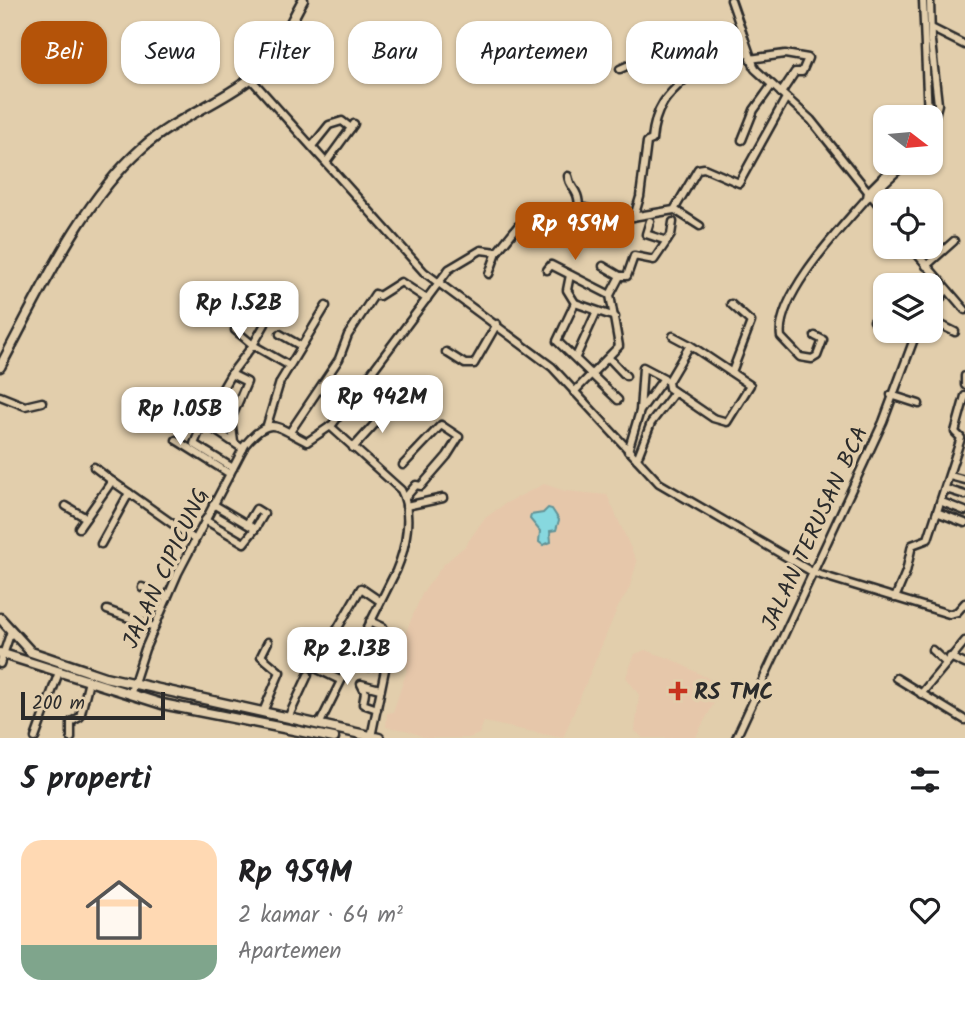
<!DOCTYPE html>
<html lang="id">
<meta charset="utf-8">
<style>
:root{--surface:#fff;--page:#f6f6f6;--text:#202124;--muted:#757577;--accent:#b45309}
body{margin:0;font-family:Kalam,sans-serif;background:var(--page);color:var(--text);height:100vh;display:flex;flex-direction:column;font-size:26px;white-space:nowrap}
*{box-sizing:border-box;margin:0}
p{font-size:23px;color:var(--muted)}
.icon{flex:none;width:38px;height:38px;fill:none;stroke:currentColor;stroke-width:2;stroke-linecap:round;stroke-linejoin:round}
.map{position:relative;height:738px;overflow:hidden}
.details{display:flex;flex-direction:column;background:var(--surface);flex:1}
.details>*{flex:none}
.top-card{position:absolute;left:21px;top:21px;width:924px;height:63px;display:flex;gap:14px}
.needle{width:46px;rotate:106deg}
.fabs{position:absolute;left:873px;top:105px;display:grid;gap:14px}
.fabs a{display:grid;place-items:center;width:70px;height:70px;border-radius:14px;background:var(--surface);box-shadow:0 2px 5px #0004;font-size:35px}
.scale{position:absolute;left:21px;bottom:18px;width:144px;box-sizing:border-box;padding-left:7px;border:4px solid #2b2b2b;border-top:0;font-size:19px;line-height:24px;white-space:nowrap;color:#2b2b2b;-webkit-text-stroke:5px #e2ceac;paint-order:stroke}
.price{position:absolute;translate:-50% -60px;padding:0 16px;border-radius:14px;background:#fff;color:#222;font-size:23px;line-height:46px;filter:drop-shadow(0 2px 4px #0008)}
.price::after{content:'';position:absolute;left:50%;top:42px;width:21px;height:16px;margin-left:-10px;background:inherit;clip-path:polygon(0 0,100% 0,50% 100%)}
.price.current{background:var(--accent);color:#fff}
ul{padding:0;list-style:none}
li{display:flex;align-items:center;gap:21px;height:175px;padding:0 21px}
li span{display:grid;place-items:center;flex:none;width:196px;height:140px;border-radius:21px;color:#555}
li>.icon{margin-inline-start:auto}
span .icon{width:84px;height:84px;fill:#fffc;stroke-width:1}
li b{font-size:30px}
h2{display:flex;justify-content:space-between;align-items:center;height:84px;padding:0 21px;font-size:30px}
.chip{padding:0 24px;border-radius:21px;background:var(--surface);box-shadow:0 2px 5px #0004;font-size:24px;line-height:63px}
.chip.current{background:var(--accent);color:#fff}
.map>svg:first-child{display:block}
.built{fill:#e6c7aa}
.water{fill:#87d8df;stroke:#629397;stroke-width:2}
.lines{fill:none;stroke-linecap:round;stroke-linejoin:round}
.minor-casing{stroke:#2b2b2b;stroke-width:11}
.major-casing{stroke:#2b2b2b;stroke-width:13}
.minor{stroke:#e2ceac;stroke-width:6}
.major{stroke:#e2ceac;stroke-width:8}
.poi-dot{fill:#c8321e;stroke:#e2ceac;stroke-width:2.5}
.labels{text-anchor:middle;stroke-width:7;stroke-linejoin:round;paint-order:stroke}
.street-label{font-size:23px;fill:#2b2b2b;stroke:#e2ceac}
.poi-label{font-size:23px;font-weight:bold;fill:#2b2b2b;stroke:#e2ceac;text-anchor:start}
</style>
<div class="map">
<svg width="965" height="738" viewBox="0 0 965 738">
<rect width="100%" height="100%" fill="#e2ceac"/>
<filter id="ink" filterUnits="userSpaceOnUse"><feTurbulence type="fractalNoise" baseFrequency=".0143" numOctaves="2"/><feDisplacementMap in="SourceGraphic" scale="14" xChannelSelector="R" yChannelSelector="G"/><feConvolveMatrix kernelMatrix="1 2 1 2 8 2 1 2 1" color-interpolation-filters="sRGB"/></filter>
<g filter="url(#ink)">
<g class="built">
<path d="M544,484L565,491L607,495L637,562L629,589L617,609L563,738L484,722L479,734L469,738H426L406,730L386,727L387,713L393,712L407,670L405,634L422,594L443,565L465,546L484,519L506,503Z"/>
<path d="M645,650L671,659L719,684L714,703L695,738H643L635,731L639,695L626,677L635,654Z"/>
</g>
<path class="water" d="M548,508L552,509L559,520L556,530L550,531L551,542L543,545L539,542L540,531L530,519L531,515L543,513Z"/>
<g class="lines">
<g class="minor-casing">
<g id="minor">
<path d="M731,0L755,69L811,120L886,214"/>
<path d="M923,0L928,117"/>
<path d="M930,0L931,41L938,104L931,131"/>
<path d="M931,28L965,45"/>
<path d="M684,44L683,36L697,26L742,34"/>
<path d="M750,59L785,54L808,58L802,72H795L781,93"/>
<path d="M662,66L684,44L721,57L748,53"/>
<path d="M620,69L670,47L677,51"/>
<path d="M251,79L424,272L552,367L659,483L814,573L949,614L957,612L965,603"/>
<path d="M742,140L754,110L772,85"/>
<path d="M313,145L329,125L342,121L351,128"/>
<path d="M327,161L354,124"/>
<path d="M568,176C570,190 579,187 579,209"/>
<path d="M869,197L906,163"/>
<path d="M675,210L700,226"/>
<path d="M634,217L640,197L647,142L652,140C656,91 683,87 710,54"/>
<path d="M650,221L646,234L667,241"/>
<path d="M911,247L965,310"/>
<path d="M926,266L954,241"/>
<path d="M547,270L551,265L610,295"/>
<path d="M489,274L497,252"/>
<path d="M570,275L567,290L575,303"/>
<path d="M620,276H627L634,256L654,260L671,235L673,222"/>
<path d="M731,304L751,322L732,372"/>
<path d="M931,313L946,290"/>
<path d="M615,317L575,303L557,341L618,400"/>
<path d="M931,320L955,332"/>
<path d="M874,321L881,313L886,314"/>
<path d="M235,330L253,345L265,324"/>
<path d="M280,334L301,346"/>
<path d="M673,336L690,345L668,382L669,388L713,418L727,422L750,385L690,345"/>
<path d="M815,336L823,340L817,356L812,359L800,357L781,337C775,297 841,228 867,198L868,192L897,163"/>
<path d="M446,352L465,364H474L497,324"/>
<path d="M576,357L596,313"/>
<path d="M609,358L626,376"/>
<path d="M231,374L253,345L288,365"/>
<path d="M965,376V385"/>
<path d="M574,392L619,346L610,295L620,276L603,266"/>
<path d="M891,395L919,404"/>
<path d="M0,396L25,406L42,402"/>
<path d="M203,422L194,444L233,468"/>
<path d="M267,425L280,382L326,306"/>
<path d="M290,432L339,359L348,335L375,294L379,296L401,282L427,299"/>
<path d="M176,440L230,474"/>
<path d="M234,442L231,419L247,382L231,374L203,422L243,449"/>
<path d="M353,448L392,405"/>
<path d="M628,451L640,411L664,378L643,367L640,411"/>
<path d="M637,459L651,423L674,393"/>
<path d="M403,465L441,425L459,437L447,456L421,486L416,485L405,498"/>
<path d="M94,467L112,481"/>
<path d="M950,476L965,480"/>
<path d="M946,489L965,495"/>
<path d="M942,502L965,511"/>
<path d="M66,506L86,518"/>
<path d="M406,506L443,498"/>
<path d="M939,513L965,523"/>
<path d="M205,520L244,543L255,529L213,504"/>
<path d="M247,524L256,509L264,514L255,529"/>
<path d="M79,528L112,481L129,493"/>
<path d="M101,544L129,493L194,539"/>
<path d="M142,587L167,599"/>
<path d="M895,598L906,572L912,545L928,539L961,438L955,432L965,396"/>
<path d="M107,610L154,627"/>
<path d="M370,621L383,627"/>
<path d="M330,640L318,636L301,661L340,680"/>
<path d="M932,650L945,662"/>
<path d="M950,657L965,664"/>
<path d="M351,659L369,667L372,666L377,643L363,636"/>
<path d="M350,660L328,645L361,588L380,601"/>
<path d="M0,664L11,631"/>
<path d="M896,678L965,720"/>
<path d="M921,694L965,641"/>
<path d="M130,695L145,649L178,573L245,445C271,414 276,427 307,442L332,425L449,269L481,250L497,252L518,226L532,221L554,223L575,210L585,208L612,216L632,217L674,210L698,169L704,168L739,183L786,98"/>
<path d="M377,709L363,704L365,692L361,684L380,689"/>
<path d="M263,712L280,672L261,656L268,642"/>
<path d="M288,718L308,675"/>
<path d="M319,725L396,571C406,548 413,513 401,490L330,426"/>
<path d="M371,737L387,660L396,663"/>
<path d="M35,738L59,672"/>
<path d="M71,738V722L80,717L89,681"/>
<path d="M736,738L883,422L917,331"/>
</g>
</g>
<g class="major-casing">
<g id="major">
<path d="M0,367C39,295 80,203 142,148C174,119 216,105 250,79C275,61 288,26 303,0"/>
<path d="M0,618L31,652L105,677L379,738"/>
<path d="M0,653L162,704L334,738"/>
</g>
</g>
<use href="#minor" class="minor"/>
<use href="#major" class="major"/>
</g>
</g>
<path class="poi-dot" d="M674.5 680.5h7v7h7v7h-7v7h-7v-7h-7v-7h7z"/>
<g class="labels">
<g class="street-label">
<text transform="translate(814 528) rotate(-65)" y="8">JALAN TERUSAN BCA</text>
<text transform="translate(165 568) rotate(-65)" y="8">JALAN CIPICUNG</text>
</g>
<g class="poi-label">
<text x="694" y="699">RS TMC</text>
</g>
</g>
</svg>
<div class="fabs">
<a><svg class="needle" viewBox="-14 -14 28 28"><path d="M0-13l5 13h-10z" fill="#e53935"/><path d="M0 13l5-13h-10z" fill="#757577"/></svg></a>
<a><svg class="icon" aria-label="locate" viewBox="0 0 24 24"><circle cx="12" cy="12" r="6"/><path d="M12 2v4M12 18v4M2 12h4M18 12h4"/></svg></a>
<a><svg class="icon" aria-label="layers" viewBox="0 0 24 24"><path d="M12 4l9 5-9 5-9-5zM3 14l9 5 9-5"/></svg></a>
</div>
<div class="scale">200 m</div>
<b class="price current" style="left:575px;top:262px">Rp 959M</b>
<b class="price" style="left:239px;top:341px">Rp 1.52B</b>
<b class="price" style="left:382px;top:435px">Rp 942M</b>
<b class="price" style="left:180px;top:447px">Rp 1.05B</b>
<b class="price" style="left:347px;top:687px">Rp 2.13B</b>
<div class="top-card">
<a class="chip current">Beli</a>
<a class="chip">Sewa</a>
<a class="chip">Filter</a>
<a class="chip">Baru</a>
<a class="chip">Apartemen</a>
<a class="chip">Rumah</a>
</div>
</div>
<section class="details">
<h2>5 properti<svg class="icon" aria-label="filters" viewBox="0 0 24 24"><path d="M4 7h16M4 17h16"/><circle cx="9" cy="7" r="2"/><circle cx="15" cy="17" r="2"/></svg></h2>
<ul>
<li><span style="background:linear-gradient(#ffd9b3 75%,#7fa58c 0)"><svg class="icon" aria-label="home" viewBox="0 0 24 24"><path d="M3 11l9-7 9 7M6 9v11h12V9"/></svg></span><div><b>Rp 959M</b><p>2 kamar · 64 m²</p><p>Apartemen</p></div><svg class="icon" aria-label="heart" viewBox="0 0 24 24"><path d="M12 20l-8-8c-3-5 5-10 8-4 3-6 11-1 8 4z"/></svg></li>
</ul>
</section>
